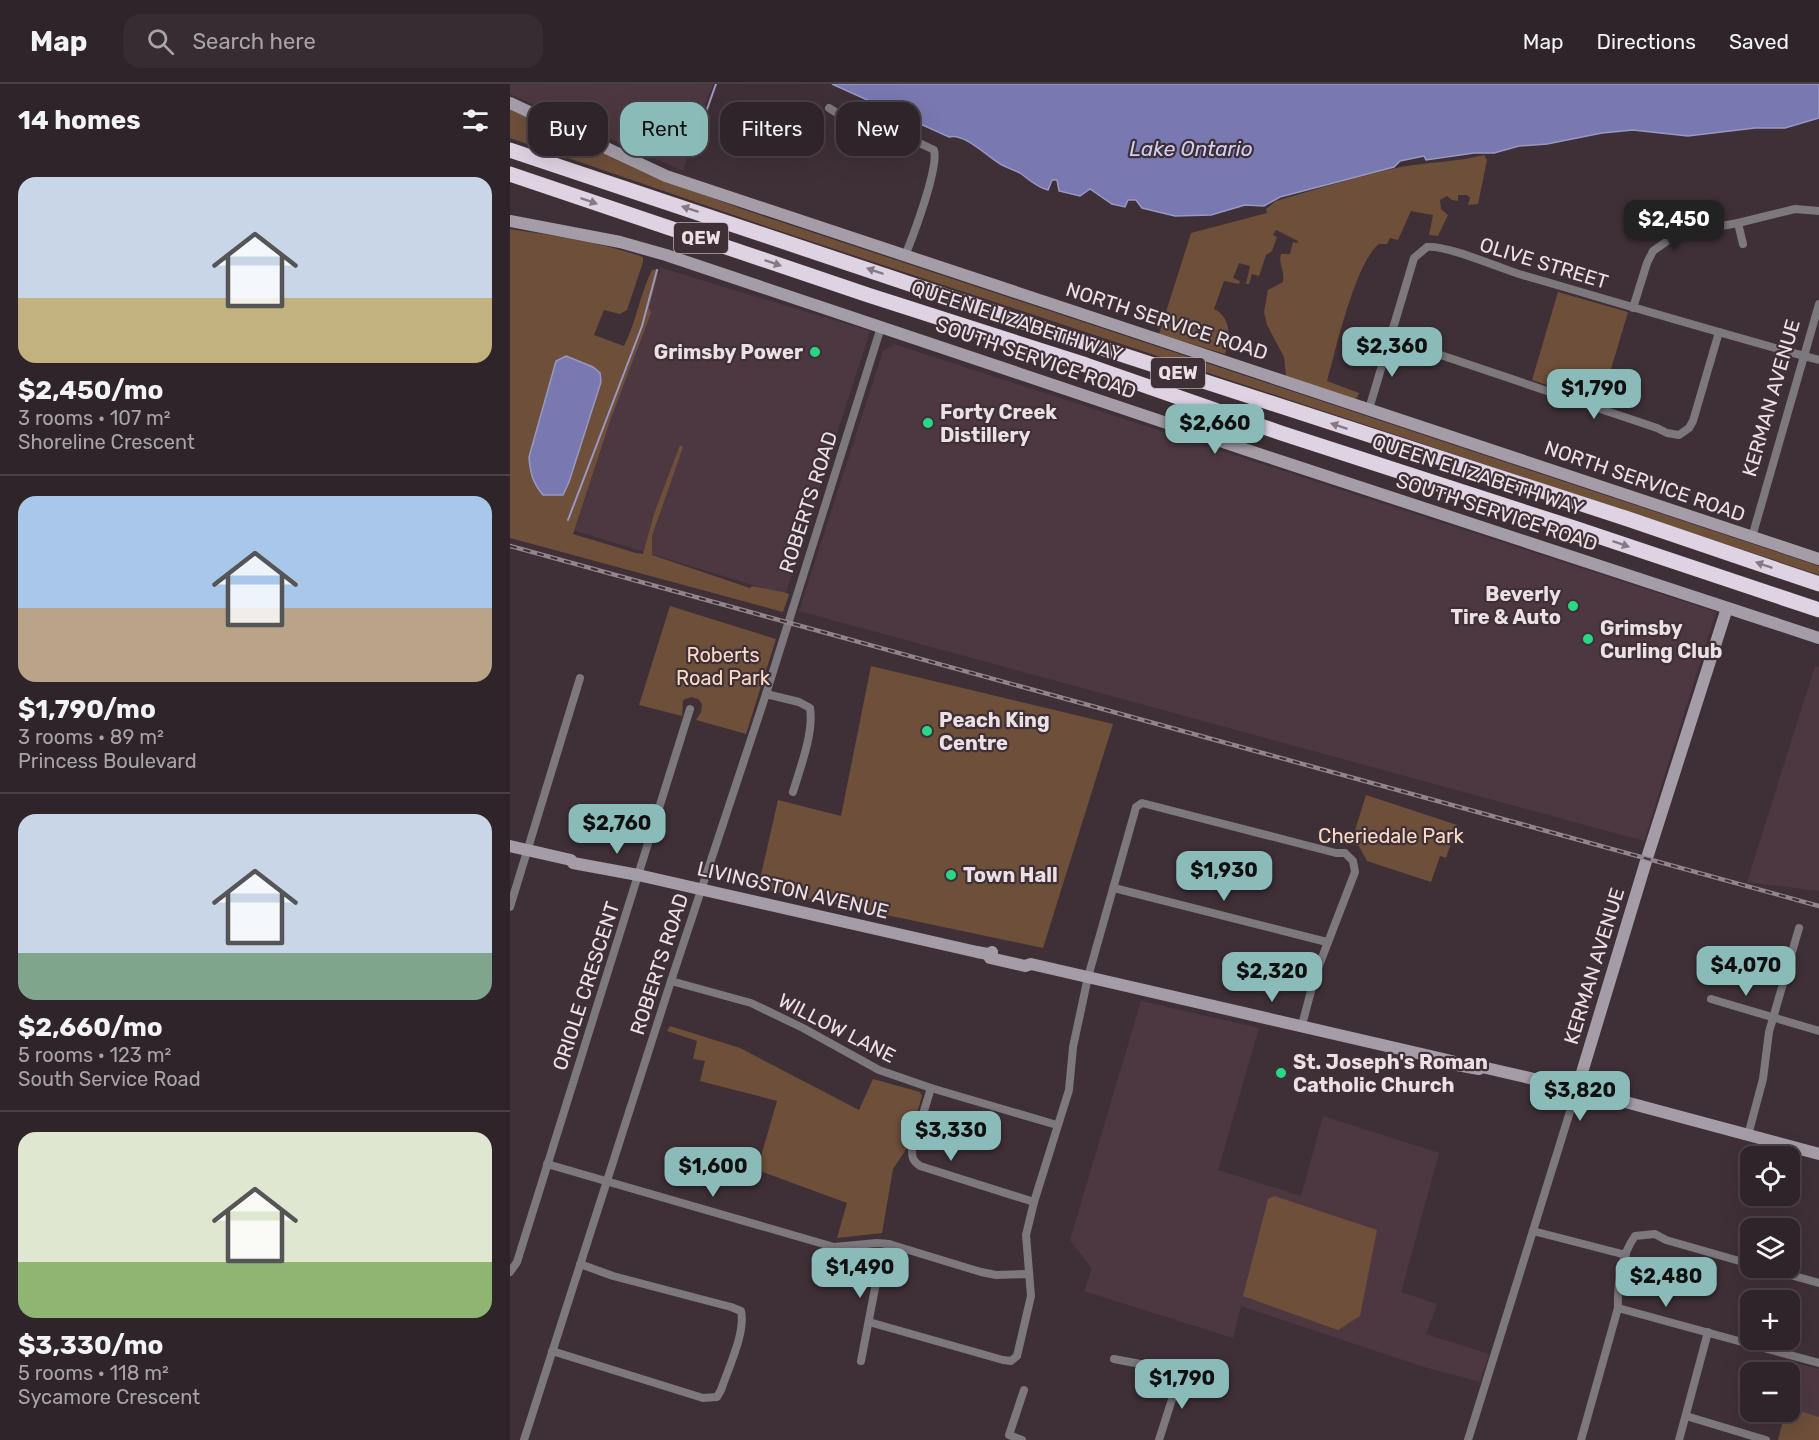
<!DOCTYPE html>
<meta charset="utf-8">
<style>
:root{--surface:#2f2429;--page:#372c31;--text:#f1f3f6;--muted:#a7a4a8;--line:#4a4146;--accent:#8bbbb9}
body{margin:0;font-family:Rubik,sans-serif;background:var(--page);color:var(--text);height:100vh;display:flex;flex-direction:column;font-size:22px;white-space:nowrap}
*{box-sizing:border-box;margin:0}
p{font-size:20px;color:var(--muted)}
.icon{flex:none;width:33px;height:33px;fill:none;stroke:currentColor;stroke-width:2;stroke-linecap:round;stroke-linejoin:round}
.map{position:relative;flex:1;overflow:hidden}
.drawer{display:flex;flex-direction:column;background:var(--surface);width:510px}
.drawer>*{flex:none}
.top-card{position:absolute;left:18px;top:18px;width:570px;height:54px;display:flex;gap:12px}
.buttons{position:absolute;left:1230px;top:1062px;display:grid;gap:12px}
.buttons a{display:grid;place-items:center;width:60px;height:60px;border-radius:12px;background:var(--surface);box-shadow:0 6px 24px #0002,0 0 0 2px var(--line);font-size:30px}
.price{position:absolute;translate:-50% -51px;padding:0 14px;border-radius:12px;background:var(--accent);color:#111;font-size:20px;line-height:39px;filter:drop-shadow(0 2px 3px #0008)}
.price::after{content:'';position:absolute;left:50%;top:36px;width:18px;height:14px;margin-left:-9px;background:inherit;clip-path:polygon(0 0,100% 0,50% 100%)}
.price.selected{background:#222;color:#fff}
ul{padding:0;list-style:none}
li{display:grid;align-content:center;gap:12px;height:318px;padding:0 18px}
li+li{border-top:2px solid var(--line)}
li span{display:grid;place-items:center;height:186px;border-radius:18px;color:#555}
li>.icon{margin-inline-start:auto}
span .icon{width:108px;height:108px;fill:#fffc;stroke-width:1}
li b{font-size:26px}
h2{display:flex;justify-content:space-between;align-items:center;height:72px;padding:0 18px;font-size:26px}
.tag{padding:0 21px;border-radius:18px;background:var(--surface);box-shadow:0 6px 24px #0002,0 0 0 2px var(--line);font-size:21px;line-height:54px}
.tag.selected{background:var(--accent);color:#111}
header{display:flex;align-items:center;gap:36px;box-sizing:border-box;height:84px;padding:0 30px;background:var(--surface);border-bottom:2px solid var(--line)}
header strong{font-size:28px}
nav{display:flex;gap:33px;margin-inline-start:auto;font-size:21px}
.search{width:420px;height:54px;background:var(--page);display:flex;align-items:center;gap:15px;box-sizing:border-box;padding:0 21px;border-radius:18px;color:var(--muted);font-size:22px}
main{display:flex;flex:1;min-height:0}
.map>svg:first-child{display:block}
.built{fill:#4d3842}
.green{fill:#6d4f3a;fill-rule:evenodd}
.water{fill:#7879b1;stroke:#9a98c1;stroke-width:1.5}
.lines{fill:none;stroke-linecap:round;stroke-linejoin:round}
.stream{stroke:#9a98c1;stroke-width:2}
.street{stroke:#7c787e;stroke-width:8}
.secondary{stroke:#a49da7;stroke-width:12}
.highway{stroke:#ded3e3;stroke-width:15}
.rail-casing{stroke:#91848a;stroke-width:4.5}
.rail{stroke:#3f3037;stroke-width:2;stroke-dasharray:7;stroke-linecap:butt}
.oneway{fill:#877984}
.poi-dot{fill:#28d885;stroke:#3f3037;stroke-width:2}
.labels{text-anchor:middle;stroke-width:4.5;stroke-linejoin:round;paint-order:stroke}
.shield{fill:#3f3037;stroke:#b7acb1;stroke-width:1.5}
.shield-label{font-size:18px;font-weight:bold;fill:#ebe1e5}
.street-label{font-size:20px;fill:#ebe1e5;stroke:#3f3037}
.poi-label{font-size:20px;font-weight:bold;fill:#ebe1e5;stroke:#3f3037;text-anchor:start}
.park-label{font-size:20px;fill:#fcdbc6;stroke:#3f3037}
.water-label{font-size:21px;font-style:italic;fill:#ced0f1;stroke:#3f3037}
</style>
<header>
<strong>Map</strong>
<div class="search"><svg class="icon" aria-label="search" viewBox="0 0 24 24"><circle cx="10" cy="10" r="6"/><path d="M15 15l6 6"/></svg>Search here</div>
<nav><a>Map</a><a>Directions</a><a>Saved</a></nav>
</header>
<main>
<section class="drawer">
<h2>14 homes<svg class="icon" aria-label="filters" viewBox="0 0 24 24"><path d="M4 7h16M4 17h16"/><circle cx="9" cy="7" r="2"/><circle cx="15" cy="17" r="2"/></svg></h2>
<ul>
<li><span style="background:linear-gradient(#c9d6e8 65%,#c2b280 0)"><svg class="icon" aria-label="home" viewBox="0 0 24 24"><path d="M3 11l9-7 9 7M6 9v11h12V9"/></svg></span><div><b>$2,450/mo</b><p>3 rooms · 107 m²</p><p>Shoreline Crescent</p></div></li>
<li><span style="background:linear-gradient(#a9c7e8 60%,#b9a48a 0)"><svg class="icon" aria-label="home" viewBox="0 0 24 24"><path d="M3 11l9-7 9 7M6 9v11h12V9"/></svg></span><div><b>$1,790/mo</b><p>3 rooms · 89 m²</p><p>Princess Boulevard</p></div></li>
<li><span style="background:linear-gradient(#c9d6e8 75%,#7fa58c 0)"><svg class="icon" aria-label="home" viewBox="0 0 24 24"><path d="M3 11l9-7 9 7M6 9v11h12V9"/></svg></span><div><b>$2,660/mo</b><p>5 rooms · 123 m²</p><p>South Service Road</p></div></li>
<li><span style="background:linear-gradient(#dfe7d0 70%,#8fb573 0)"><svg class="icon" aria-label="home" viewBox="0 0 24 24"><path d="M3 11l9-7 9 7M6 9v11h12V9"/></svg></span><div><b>$3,330/mo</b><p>5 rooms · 118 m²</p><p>Sycamore Crescent</p></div></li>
</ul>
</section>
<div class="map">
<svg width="1309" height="1356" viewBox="0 0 1309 1356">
<rect width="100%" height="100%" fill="#3f3037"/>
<g class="built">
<path d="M0,0H203L187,42L173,87L0,10Z"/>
<path d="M151,184L360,247L275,511L50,442Z"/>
<path d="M384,260L1206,528L1134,757L289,527L373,267Z"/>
<path d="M1305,582L1309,583V807L1237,798Z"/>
<path d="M631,917L749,944L708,1086L791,1112L813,1032L929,1069L891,1208L927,1220L916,1250L979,1270L970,1298L914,1283L731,1222L723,1254L574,1207L582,1185L560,1156Z"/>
<path d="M1287,1279L1309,1285V1356H1268L1275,1328H1280V1310Z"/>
</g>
<g class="green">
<path d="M0,25L136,89L232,125L1309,482V491L258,143L0,54Z"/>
<path d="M974,71L977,76L968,120L958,121L960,114L957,111H948V117L942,116L937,112L930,116L931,125L938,131L928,152L919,151L923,131L901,127L888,156L880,154L877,160H869C845,179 826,265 817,297L849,309L846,315L776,292L774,273L757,241L754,228L758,206L773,198C775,185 768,180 771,170H780L783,158L787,159L788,157L766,146L763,151L767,153L762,167L756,171L749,192L742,190L739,200H736L740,182L729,179L723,194L730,197L729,200L714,197L704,225C721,232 721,256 715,270L649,250L681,149L757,129L756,125L766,117C807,105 849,92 891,83C919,78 947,78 974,71Z"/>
<path d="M0,145C45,152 90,158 133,173V178L117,226L110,230L94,226L84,251L114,262C126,238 130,210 142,186L149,185L139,224L141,229L101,334L63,450L126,469L133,470L144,430L170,361L173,363L142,452V471L240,504L242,502L277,509L279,511L273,528L0,454ZM46,277L59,398L53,411H33L39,302Z"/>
<path d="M1048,208L1118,228L1091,319L1022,296Z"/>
<path d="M160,522L266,555L236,650L186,636L191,628L192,620L188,615L181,613L173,616L172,632L129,621Z"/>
<path d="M361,582L603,640L533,864L248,804L268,716L331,732Z"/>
<path d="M856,711L947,741L936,774L930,772L921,798L857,777L849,762L841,759Z"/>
<path d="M160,942L230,964L349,1026L363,995L410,1008L412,1012L397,1064L383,1085L372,1149L327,1154L337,1119L247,1086L267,1017L190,997L195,977L183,975L187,957L157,947Z"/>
<path d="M764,1112L867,1146L850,1232L828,1246L733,1212L758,1115Z"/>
<path d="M1280,1324L1309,1333V1356H1268L1275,1328H1280Z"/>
</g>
<g class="water">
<path d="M322,0H1309V34L1275,44H1245L1178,52L1123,46L1092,49L1037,60L1009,62L984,69H964L916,76L914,72L890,77L884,83L770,113L754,122L735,121L701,131L665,132L632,124L626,116H618L615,123L602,120L580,105L570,112L549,107L547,96H542L538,106C526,103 520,96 510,89C504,86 498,84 492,81C479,74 454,48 439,53Z"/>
<path d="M56,272L83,283L90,289L91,298L59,398L53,411H33C23,399 20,389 19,373L46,277Z"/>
</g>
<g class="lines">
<g class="stream">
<path d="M181,70L206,0"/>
<path d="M58,436L132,242L147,186"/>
</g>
<g class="street">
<path d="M319,24L327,29L350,34L380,45L424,66C429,84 403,152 395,172"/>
<path d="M1228,139L1233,160"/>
<path d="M1123,224L1137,179L1143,167L1167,150L1228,139L1285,125L1309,127"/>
<path d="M880,254L1147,344L1157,349L1169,351L1179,344L1183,337L1209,248"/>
<path d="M859,325L904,174L917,163C937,161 987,183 1009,190C1109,219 1209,249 1309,276"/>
<path d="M1242,453L1309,220"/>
<path d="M256,610L289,618L300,624C304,649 290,684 283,708"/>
<path d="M604,804L817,858"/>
<path d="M0,823L70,594"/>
<path d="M161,897L241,919L293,944L369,986L421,1004L547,1041"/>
<path d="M1201,915L1309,947"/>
<path d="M421,1004L402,1066C402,1074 403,1077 410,1082L524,1118"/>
<path d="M1238,1051L1253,995L1259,948L1289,844"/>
<path d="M37,1080L324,1163L367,1159L379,1160L471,1188L486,1191L518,1190"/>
<path d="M1023,1147L1116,1171"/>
<path d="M1255,1184L1309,1199"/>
<path d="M0,1188L7,1178L180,625"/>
<path d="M1108,1224L1309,1279"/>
<path d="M359,1238L493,1276L501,1277L507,1272L521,1212L516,1151L524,1118L559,1006L563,963L578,893L623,734L626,723L632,719L826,769H835L843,777L845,788L805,892L792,941"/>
<path d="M42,1267L193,1314L207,1313L211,1306C218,1285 236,1248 231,1227L221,1223L103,1192L70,1180"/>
<path d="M604,1275L699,1293"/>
<path d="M351,1277L365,1204L379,1160"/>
<path d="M1176,1332L1256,1356"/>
<path d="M14,1356L161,897L256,610L371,243"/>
<path d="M512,1356L499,1351L514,1306"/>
<path d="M649,1356L671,1287"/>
<path d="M958,1356L1067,1005"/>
<path d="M1071,1356L1108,1224C1107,1201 1111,1171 1125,1152L1145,1150L1156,1156L1240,1180"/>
<path d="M1169,1356L1198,1248"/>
</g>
<g class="secondary">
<path d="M0,19L156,92L1309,475"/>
<path d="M0,137L110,158L156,171L746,369L1309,554"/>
<path d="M0,762L61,776L63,779L128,791L467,868L478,870L482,868"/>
<path d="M478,870L480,874L515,882L521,880L942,977L947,981L969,985L972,983L1067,1005L1309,1070"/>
<path d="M1067,1005L1137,774L1217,524"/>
</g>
<g class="highway">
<path d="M0,66L573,258L1115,434L1309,500"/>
<path d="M0,90L358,211L576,281L771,349L1064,444L1309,526"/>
</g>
<g class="rail-casing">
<path id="rail" d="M0,462L1309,822"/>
</g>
<use href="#rail" class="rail"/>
</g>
<defs><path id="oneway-solid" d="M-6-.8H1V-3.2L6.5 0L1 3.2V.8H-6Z" transform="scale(1.5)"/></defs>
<g class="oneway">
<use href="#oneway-solid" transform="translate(79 117) rotate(19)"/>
<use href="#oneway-solid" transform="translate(180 125) rotate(-162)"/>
<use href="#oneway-solid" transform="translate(263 179) rotate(19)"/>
<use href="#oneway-solid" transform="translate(365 187) rotate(-161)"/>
<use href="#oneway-solid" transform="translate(829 342) rotate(-162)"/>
<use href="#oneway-solid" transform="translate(1111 460) rotate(19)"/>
<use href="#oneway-solid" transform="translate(1254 481) rotate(-161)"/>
</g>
<g class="poi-dot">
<circle cx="305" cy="268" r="6"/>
<circle cx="418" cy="339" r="6"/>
<circle cx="1063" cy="522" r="6"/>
<circle cx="1078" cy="555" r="6"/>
<circle cx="417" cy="647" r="6"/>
<circle cx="441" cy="791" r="6"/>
<circle cx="771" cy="989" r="6"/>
</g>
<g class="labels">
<g class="shield">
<rect x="164" y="139" width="54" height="30" rx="4.5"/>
<rect x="641" y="274" width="54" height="30" rx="4.5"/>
</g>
<g class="shield-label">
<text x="191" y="160">QEW</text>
<text x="668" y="295">QEW</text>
</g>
<g class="street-label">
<text transform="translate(1034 179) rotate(17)" y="7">OLIVE STREET</text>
<text transform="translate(507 237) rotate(18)" y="7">QUEEN ELIZABETH WAY</text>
<text transform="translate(657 237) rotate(18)" y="7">NORTH SERVICE ROAD</text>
<text transform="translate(526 274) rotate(19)" y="7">SOUTH SERVICE ROAD</text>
<text transform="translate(1261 314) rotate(-74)" y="7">KERMAN AVENUE</text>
<text transform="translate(968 391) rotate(18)" y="7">QUEEN ELIZABETH WAY</text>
<text transform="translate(1135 397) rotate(19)" y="7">NORTH SERVICE ROAD</text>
<text transform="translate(298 418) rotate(-72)" y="7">ROBERTS ROAD</text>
<text transform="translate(987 428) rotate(18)" y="7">SOUTH SERVICE ROAD</text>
<text transform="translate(283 806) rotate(13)" y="7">LIVINGSTON AVENUE</text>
<text transform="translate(149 880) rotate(-72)" y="7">ROBERTS ROAD</text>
<text transform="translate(1084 882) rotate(-73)" y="7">KERMAN AVENUE</text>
<text transform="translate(76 902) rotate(-72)" y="7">ORIOLE CRESCENT</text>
<text transform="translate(327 944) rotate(27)" y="7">WILLOW LANE</text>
</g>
<g class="poi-label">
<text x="293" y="275" text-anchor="end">Grimsby Power</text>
<text x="430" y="335">Forty Creek<tspan x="430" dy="23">Distillery</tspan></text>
<text x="1051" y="517" text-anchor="end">Beverly<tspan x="1051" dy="23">Tire &amp; Auto</tspan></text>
<text x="1090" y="551">Grimsby<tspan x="1090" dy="23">Curling Club</tspan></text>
<text x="429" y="643">Peach King<tspan x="429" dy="23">Centre</tspan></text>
<text x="453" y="798">Town Hall</text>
<text x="783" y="985">St. Joseph's Roman<tspan x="783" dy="23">Catholic Church</tspan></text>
</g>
<g class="park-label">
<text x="213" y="578">Roberts<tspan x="213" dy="23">Road Park</tspan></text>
<text x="881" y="759">Cheriedale Park</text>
</g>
<g class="water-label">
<text x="681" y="72">Lake Ontario</text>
</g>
</g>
</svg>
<div class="buttons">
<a><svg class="icon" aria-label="locate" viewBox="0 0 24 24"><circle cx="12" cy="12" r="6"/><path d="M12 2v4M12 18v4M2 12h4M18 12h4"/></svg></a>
<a><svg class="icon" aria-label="layers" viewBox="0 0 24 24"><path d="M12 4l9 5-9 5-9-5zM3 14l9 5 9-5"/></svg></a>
<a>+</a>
<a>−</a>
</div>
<b class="price selected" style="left:1164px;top:167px">$2,450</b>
<b class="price" style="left:882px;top:294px">$2,360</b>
<b class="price" style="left:1084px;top:336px">$1,790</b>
<b class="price" style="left:705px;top:371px">$2,660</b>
<b class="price" style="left:107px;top:771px">$2,760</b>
<b class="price" style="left:714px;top:818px">$1,930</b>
<b class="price" style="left:1236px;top:913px">$4,070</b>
<b class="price" style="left:762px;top:919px">$2,320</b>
<b class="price" style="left:1070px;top:1038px">$3,820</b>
<b class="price" style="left:441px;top:1078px">$3,330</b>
<b class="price" style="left:203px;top:1114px">$1,600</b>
<b class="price" style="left:350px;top:1215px">$1,490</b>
<b class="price" style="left:1156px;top:1224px">$2,480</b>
<b class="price" style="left:672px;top:1326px">$1,790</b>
<div class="top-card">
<a class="tag">Buy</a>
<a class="tag selected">Rent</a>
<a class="tag">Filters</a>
<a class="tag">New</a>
</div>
</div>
</main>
